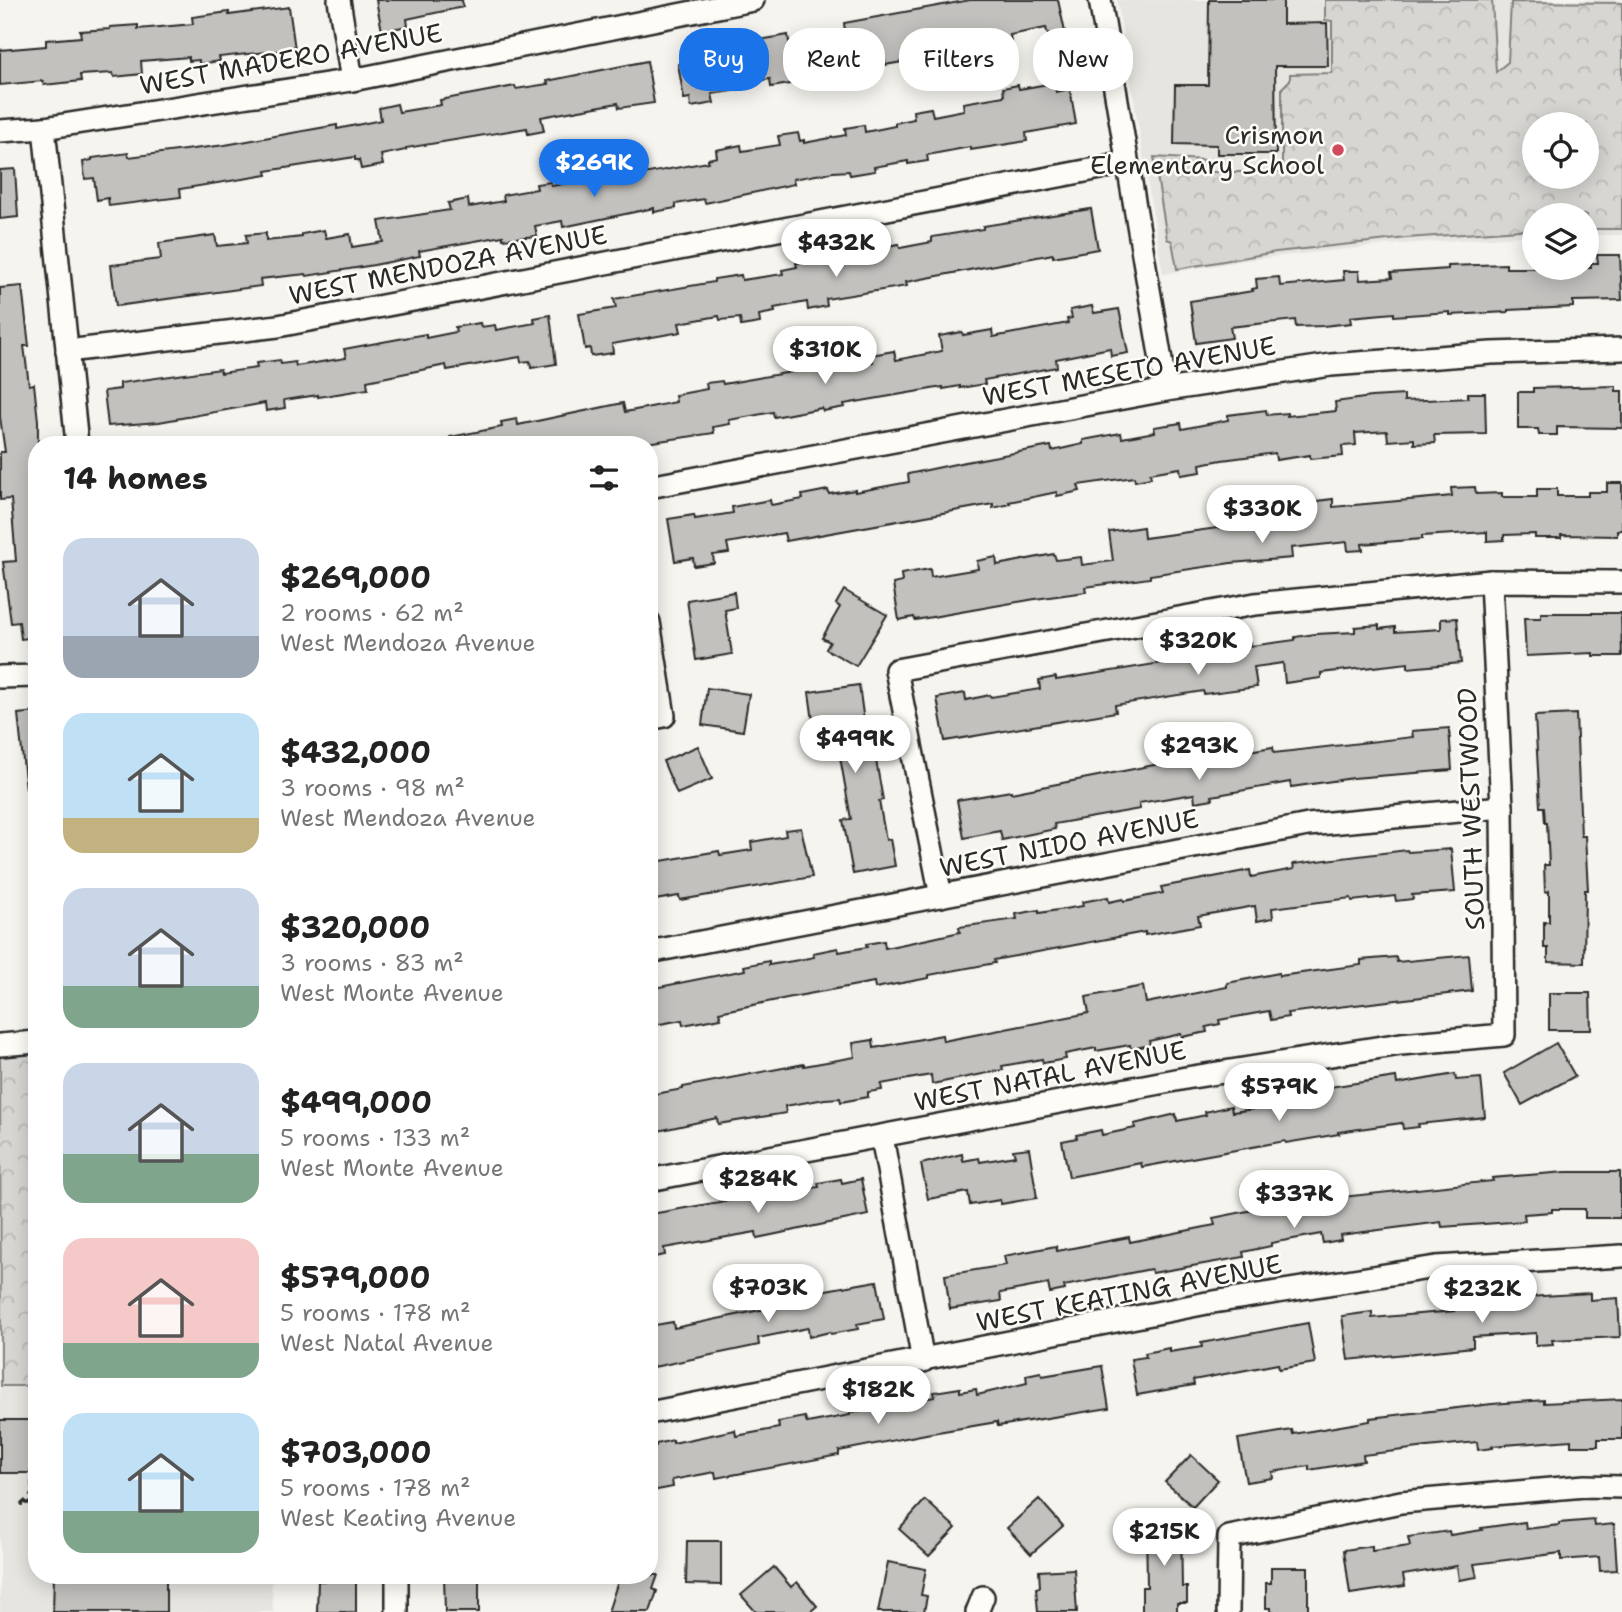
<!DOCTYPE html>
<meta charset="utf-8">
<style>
:root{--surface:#fff;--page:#f2f2f2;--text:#222;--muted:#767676;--accent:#1a73e8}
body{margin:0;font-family:"Shantell Sans",sans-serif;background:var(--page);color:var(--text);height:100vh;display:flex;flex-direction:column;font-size:26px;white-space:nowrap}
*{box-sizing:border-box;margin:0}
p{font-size:23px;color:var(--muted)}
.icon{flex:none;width:38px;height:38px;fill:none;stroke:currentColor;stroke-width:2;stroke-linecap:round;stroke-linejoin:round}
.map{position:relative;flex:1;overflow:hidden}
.drawer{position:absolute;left:28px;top:436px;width:630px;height:1148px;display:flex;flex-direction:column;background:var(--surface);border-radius:28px;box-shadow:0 4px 18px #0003}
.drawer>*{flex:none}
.guide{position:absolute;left:679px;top:28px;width:665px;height:63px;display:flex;gap:14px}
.fabs{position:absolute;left:1522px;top:112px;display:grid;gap:14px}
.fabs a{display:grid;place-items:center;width:77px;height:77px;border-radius:50%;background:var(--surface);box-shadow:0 4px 18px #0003;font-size:35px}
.price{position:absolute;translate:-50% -60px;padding:0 16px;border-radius:24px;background:#fff;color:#222;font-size:23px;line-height:46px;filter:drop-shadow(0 2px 4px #0008)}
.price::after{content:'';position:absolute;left:50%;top:42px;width:21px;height:16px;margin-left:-10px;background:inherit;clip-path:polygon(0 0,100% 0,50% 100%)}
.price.selected{background:var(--accent);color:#fff}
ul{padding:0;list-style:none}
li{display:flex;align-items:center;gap:21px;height:175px;padding:0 35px}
li span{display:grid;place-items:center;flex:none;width:196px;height:140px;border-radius:21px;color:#555}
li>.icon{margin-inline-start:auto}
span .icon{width:84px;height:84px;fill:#fffc;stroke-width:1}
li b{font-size:30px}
h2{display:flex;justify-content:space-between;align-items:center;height:84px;padding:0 35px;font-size:30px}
.chip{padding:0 24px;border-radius:28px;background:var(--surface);box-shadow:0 4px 18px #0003;font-size:24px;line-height:63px}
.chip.selected{background:var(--accent);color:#fff}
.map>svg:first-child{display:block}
.built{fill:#e6e5e0;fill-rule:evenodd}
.park{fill:url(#park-crowns);stroke:#81807e;stroke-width:2;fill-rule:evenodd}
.building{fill:#c2c1be;stroke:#2b2b2b;stroke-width:2}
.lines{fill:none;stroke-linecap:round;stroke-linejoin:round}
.minor-casing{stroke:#2b2b2b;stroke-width:26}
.path{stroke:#2b2b2b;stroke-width:3.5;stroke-dasharray:7 5;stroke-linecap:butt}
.minor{stroke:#fdfcf7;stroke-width:21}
.poi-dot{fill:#d1495b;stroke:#fdfcf7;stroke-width:2.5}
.labels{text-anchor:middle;stroke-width:5;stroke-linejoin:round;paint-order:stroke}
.street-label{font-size:26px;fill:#2b2b2b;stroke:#fdfcf7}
.poi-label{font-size:26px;fill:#2b2b2b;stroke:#fdfcf7;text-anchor:end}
</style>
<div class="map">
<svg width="1622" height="1612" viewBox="0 0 1622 1612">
<defs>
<pattern id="park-crowns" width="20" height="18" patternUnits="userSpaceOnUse" patternTransform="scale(1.75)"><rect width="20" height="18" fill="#d7d6d2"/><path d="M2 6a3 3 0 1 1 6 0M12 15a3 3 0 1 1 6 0" fill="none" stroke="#b9b8b4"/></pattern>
</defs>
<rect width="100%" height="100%" fill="#f5f4ef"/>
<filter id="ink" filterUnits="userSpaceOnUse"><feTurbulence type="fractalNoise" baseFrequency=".0143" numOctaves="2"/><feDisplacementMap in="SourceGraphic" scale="14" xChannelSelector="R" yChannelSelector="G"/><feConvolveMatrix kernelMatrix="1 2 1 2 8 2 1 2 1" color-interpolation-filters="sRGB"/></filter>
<g filter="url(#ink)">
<g class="built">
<path d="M1117,0H1622V235H1587V215H1535V235L1386,245L1246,260L1163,274ZM1535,124H1587V177H1535Z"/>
<path d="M0,1360L1,1386H37V1575H271L273,1612H0Z"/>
</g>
<g class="park">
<path d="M1325,0H1492L1496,72L1508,62L1511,2L1622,3V229H1587V215H1535V229L1407,238L1276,252L1177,269L1172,241L1167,239L1154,157L1204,160L1205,172H1282V88L1290,80V74L1332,73V21L1325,20ZM1587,124V177H1535V124Z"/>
<path d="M37,1042V1386H1L0,1045Z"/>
</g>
<g class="building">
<path d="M376,0H462L463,7L407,19L408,26L382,31Z"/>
<path d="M970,0H1058L1065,32L1048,35L1046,28L1010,35L1011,42L996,46L995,41L941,51L943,63L921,66L920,59L885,65V61L795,76L796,83L771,87L770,79L737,84L738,90L712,94L714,103L691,107L690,98L684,99L678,64L716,58L714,48L788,35L789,42L845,32L844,23Z"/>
<path d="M1209,0H1283V24L1327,23L1328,66H1275L1276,154H1217V145L1174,144L1175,85H1208Z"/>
<path d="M289,7L295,49L219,57L220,61L199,64V60L189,61V57L141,61L142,74L114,77L113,73L80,75L81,81L44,85L43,81L0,85V50L46,46V40L81,37L80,31L110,29V27L138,25V29L193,24L192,17L229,12V15Z"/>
<path d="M647,61L654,103L619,108L618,103L541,117L544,131L528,134L527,128L406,148V150L381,155L383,165L361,169L359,160H355V157L266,171L267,175L180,189L181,197L109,206L108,198L97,200L94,178L85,179L83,162L92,160V158L128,153L129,157L225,145L337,125V129L381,120L379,108L397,104L399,112L441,105L440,100L515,86L516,89L548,84L547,81Z"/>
<path d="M1054,83L1056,92L1070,89L1076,124L1026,133L1027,141L970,150V147L927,155L928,161L908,164V161L874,167L875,171L850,175L849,171L833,172L793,179L794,184L705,203L704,199L676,204V208L654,212V208L563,227L562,221L535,226L537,236L503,239V236L419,251L420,256L374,265L307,276L306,274L260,279L261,286L116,306L111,265L161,259L159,243L215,235L217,246L247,243L246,235L266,233V241L302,237V234L324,230L326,238L350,234L352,247L383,242L379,221L450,210L448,203L468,199L469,207L504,201L503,195L537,189L536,184L551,182V186L591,179L592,187L632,179V176L708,162V159L717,157L716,150L741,145L742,151L780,145L778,136L798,133L800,141L804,140V143L846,135L845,128L864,125L865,132L895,126V123L914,119L913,111L931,108L933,116L964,110L963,103L1004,96L1003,88L1018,85L1019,89Z"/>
<path d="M15,169L18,217L0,219V170Z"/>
<path d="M1091,209L1098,249L1053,257V254L906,282L907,286L826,299L827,306L808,310L807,302L774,308L775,312L759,315L760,323L741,326L740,318L720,320L719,316L679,323L681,332L612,344L613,353L591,356L590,348L585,349L579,314L616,308L614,299L714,282V279L741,275L742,280L783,274L782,270L797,267L796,263L820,259L821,263L837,260L838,265L883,257L881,247L899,244L900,248L932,242V237L983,229V226Z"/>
<path d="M1597,255H1620L1622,300L1573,301V307L1508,310V312L1450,315V312L1394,316V313L1350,317L1351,323L1323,326L1296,327L1295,320L1230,327L1232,338L1196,343L1190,301L1253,291L1252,289L1257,288L1256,279L1279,277L1280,286L1344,280L1343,271H1359L1360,280L1392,278L1391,273L1448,269V266L1506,264V268H1591V263H1598Z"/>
<path d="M22,286L29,346H24L29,385L34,384L38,421L37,637L21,639L19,622L11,623L3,562L16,561L11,499L0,500V452H5L0,417V288Z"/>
<path d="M1092,306L1094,313L1119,309L1128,353L1111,356L1110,348L1056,359L1057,367L984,380L985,384L960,388V386L943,389V387L844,404L845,407L823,411L822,408L774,417L773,412L729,420L730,424L713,427L714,433L639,444H451L450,437L502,427L501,422L517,419L518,425L623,403L625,412L676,402L675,395L707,389L706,383L722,381L723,384L838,364L839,368L873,362L871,355L894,351L896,360L942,351L939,336L962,332L963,335L992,330L993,337L1068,323L1067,319L1072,318L1070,310Z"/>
<path d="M550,315L556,364L531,368L530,361L521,362L520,357L447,370L446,365L367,381L368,389L318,397V395L284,400L285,408L266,411L265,403L159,422L108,426L104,391L120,389V383L220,369L221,373L257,368L256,363L280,360L281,364L295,362L296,366L346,358L344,349L426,334V338L456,332L455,327L480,323L481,327L495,325L496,330L535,323L534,318Z"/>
<path d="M1616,386V391H1622V428L1557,427V435H1539L1538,429H1518V392H1533V388Z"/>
<path d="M1468,393H1485L1486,434L1434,435L1435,443L1414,444V439L1388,441L1387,431L1355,433L1356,445L1342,446L1343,456L1310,459V455L1276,460L1275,453L1222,460L1200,464L1201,472L1181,475L1180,468L1150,473L1151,478L1135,481L1134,477L1078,485L1080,491L1057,496V492L1009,502L1010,504L993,508V504L786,541L784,533L727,543L729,553L713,555L714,563L694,566L693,558L675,561L668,519L694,515L695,519L733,513L732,507L770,500L771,505L803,499L802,495L828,490L829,494L855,490V492L909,482L908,474L960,463L1051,446L1052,451L1083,444V440L1121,433L1122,438L1155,432L1154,427L1181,423L1182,429L1228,420V415L1266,410L1267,415L1287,413V416L1336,411L1335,402L1371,397L1404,395V401L1468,398Z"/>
<path d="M1607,483H1622V530H1617V536L1561,535V538H1535V534L1504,535V540L1487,541V532L1422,536V539L1362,544L1363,550L1348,551L1347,542L1291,548L1292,558L1231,563L1150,575V578L1085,587L1086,592L1035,599L915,620L914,617L899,620L893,584L902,582L901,574L930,569L931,577L948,574L978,569L977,561L996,557L997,565L1054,554L1056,560L1081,557L1082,565L1113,561L1109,532L1143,527L1144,538L1240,525V519L1262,517L1263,524L1308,520L1309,502L1333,499V507L1452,496L1451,488L1475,487L1476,494L1502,493V497H1537V489H1557V496H1588V492H1607Z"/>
<path d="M844,590L887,615L856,666L826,649L830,642L822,638L840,607L836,604Z"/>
<path d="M734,592L736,608L725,610L732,654L696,660L687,600Z"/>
<path d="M1541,613H1621L1622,656H1593V653L1526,656L1524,618H1541Z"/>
<path d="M1457,618L1461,663L1408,668V663L1321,673V678L1285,683L1283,663L1254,667L1257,687L1204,694L1203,691L1115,705L1116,712L945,741L937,698L965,693L966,700L990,695L991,697L1040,689L1039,680L1056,677V680L1179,660L1180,662L1236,654L1234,644L1250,642L1251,646L1295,640V637L1315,634L1355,632V627L1379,625V629L1395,627V632L1441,629V619Z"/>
<path d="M859,685L868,751L874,749L883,800L879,801L886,840L890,839L895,866L853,874L843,820L851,819L837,740L816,743L809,692Z"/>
<path d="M707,688L749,694L743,731L702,725Z"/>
<path d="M37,712V789H26L18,714Z"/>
<path d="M1576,714L1581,836H1585L1588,890H1585L1584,963L1548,962V948H1544V922H1549V891L1545,892L1544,865H1549L1547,823H1545L1544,807H1540L1535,716Z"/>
<path d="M1449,728L1452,770L1353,778L1291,787L1290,782L1212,796L1213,799L1195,802L1194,794L1139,803L1140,809L1054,824L1055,829L1002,840L1000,831L964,838L957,800L1011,791V793L1205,755L1206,758L1273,747L1274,753L1413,737L1412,731Z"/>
<path d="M698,746L712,779L677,794L663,761Z"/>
<path d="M801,828L812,877L680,900L679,896L649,901V863L719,851L720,855L752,850L751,842L786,836L785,830Z"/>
<path d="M1451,849L1455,892L1412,895L1413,899L1396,901L1395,896L1352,901L1351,898L1272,908L1273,918L1257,921L1255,906L1198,916L1200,925L1145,935V932L994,960L995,963L929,975V978L875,988L874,982L792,997L719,1012L721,1018L683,1025L682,1020L649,1026V989L745,970L744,966L769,961V965L799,960L814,957L813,953L838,948L839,952L867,947L866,944L884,941L885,948L933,938L960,932L959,927L1017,919L1016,914L1039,910V913L1083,906L1082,902L1108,897L1109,902L1123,899L1124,901L1163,893L1161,887L1250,870L1251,877L1294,869L1293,864L1407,850L1408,852Z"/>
<path d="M1469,955L1472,991L1287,1013L1288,1017L1271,1020L1269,1011L1219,1020L1220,1024L1206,1027L1207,1032L1182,1037L1181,1034L1149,1041L1150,1045L1131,1049L1130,1045L1096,1051V1048L1065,1054L1066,1059L1043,1063L1042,1059L1002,1066L1003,1070L932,1084L931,1075L881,1084L882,1090L868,1092V1097L841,1102L840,1098L825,1099L785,1106L786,1113L718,1124L717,1118L649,1133V1095L683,1089V1087L804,1064V1066L855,1057L853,1043L873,1040L874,1048L942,1035L943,1041L1089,1013L1086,997L1143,986L1146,1003L1227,987V983L1279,973V976L1361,965V960L1396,957L1397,962Z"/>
<path d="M1549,993H1590L1591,1030H1549Z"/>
<path d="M1556,1043L1575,1076L1522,1105L1504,1073Z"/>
<path d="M1455,1074L1456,1080L1481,1078L1485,1117L1418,1124L1419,1127L1403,1129L1402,1123L1338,1132L1339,1134L1286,1143L1285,1141L1142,1167L1141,1163L1069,1177L1062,1141L1077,1138L1076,1135L1101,1130L1102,1135L1135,1128L1134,1124L1176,1114L1177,1121L1206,1115L1205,1112L1231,1106L1232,1112L1318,1100L1316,1089L1396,1077L1397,1084Z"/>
<path d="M1029,1148L1037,1198L1001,1204L1000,1200L970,1205L968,1192L928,1199L921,1164L962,1154L963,1161L979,1158L980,1162L1015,1156L1013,1150Z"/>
<path d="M1566,1172H1620V1218H1585V1209H1552V1212L1524,1214L1525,1221L1442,1227L1441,1222L1410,1226L1340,1235L1341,1240L1323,1243L1321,1234L1271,1243V1246L1243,1252L1244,1257L1152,1273L1151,1269L1064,1286L1065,1290L1050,1293L1048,1284L1000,1293L1001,1301L950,1309L945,1275L1006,1265L1004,1256L1056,1246L1057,1251L1129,1237L1130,1242L1215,1225L1213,1218L1332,1194L1333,1198L1493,1181L1492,1178Z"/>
<path d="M841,1179L842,1183L861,1179L868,1215L757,1238L756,1232L664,1248L665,1255L649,1258V1213H657L787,1190L788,1192L819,1187L818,1183Z"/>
<path d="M877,1281L884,1319L857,1324L858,1329L831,1334L830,1332L809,1337L808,1328L758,1338L759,1345L649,1368V1326L673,1322L674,1328L765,1309L763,1301Z"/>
<path d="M1590,1293V1300L1618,1298L1620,1337L1552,1340L1553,1344L1536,1345V1333L1473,1337V1347L1348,1360L1342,1316L1372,1312V1318L1454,1311L1453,1302Z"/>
<path d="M1308,1323L1315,1363L1279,1369L1278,1364L1193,1380L1194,1385L1137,1395L1131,1359L1146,1357L1145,1353L1169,1348V1352L1202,1347L1201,1343Z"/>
<path d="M1102,1366L1109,1408L998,1426L997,1422L926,1434L839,1451V1455L716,1478L715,1472L672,1480L673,1487L652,1491L649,1447L656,1446V1444L673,1440V1443L735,1430L736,1436L779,1428L778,1422L805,1417L807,1423L850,1415V1413L866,1410L865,1405L889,1400L890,1405L935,1397L934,1392L960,1388V1392L976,1389L977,1395L1027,1383L1026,1375L1041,1372L1042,1376Z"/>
<path d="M1622,1399V1439H1598V1446H1571V1440L1492,1446L1493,1448L1478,1450L1477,1442L1427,1447L1363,1455L1364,1461L1309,1470V1466L1272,1472L1273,1478L1246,1482L1238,1439L1292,1430L1293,1434L1370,1421V1418L1492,1404L1544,1400V1403Z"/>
<rect x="0" y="1420" width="37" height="53"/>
<path d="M1191,1455L1218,1480L1193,1507L1165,1482Z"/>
<path d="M1039,1499L1063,1526L1031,1554L1007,1528Z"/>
<path d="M925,1500L956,1528L929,1556L899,1529Z"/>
<path d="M1594,1520L1595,1526L1614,1524L1617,1570L1600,1571L1599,1557L1561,1560V1553L1474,1564L1477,1577L1459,1580L1457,1566L1403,1575L1405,1586L1350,1594L1344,1550L1372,1546V1551L1410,1546L1408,1537L1449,1531L1450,1535L1482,1530L1481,1528L1525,1522L1526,1529L1559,1525V1523Z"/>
<path d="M1146,1521H1181L1182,1587H1187V1603H1177V1612H1142V1587H1147Z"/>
<path d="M687,1541H721V1585L686,1584Z"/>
<path d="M888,1562L926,1569L921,1595L927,1596L924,1612H878Z"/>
<path d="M774,1567L791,1587L797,1582L817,1606L810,1612H756L741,1595Z"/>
<path d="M1271,1567H1308V1612H1271V1608H1266V1583H1271Z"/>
<path d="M1074,1569L1077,1612H1038L1036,1588L1040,1587L1039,1571Z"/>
<path d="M54,1575H166V1612H53Z"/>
<path d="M444,1575H479V1612H445Z"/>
<path d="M620,1575H658L653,1589L657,1591L650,1612H608Z"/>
<path d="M318,1581H356V1612H317Z"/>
</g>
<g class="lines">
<g class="minor-casing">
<g id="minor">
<path d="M339,0L352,80"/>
<path d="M1100,0L1166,390"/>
<path d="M44,128L77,444"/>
<path d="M0,131L44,128L352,80L753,0"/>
<path d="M67,351L278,326L1127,163"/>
<path d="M649,487L1166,390L1331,365L1491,353L1622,349"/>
<path d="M649,622L664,716L649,719"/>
<path d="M0,677L37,676"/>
<path d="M941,896L896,670L1255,604L1491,581L1622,582"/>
<path d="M649,952L1308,825L1502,807"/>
<path d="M0,1045L37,1042"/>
<path d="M882,1137L923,1361"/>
<path d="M649,1180L1186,1078L1401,1044L1504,1035L1502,807L1491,581"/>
<path d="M649,1413L1207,1303L1436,1267L1622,1256"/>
<path d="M397,1575V1612"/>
<path d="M977,1612L983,1597"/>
<path d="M1228,1612L1229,1537L1401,1502L1585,1486L1622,1487"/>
</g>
</g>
<g class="path">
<path d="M32,1469V1494"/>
<path d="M25,1503H37"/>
<path d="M21,1505L37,1490"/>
</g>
<use href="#minor" class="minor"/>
</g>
</g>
<circle class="poi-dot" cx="1338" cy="150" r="7"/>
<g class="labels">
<g class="street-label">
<text transform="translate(291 59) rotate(-10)" y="9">WEST MADERO AVENUE</text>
<text transform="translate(448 265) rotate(-11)" y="9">WEST MENDOZA AVENUE</text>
<text transform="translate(1129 371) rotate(-10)" y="9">WEST MESETO AVENUE</text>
<text transform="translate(1471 809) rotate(-92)" y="9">SOUTH WESTWOOD</text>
<text transform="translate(1069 843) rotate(-11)" y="9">WEST NIDO AVENUE</text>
<text transform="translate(1050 1076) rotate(-11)" y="9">WEST NATAL AVENUE</text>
<text transform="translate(1129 1293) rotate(-11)" y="9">WEST KEATING AVENUE</text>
</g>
<g class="poi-label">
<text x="1324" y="144">Crismon<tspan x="1324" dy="30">Elementary School</tspan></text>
</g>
</g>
</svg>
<div class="fabs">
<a><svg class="icon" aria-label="locate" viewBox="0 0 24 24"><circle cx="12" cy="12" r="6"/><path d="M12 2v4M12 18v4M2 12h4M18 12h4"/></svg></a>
<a><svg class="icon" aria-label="layers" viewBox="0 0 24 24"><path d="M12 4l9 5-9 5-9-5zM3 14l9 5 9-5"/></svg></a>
</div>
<b class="price selected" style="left:594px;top:199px">$269K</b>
<b class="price" style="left:836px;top:279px">$432K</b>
<b class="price" style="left:825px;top:386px">$310K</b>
<b class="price" style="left:1262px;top:545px">$330K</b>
<b class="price" style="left:1198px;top:677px">$320K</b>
<b class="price" style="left:855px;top:775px">$499K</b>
<b class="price" style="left:1199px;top:782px">$293K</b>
<b class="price" style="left:1279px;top:1123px">$579K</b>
<b class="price" style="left:758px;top:1215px">$284K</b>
<b class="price" style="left:1294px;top:1230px">$337K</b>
<b class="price" style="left:768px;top:1324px">$703K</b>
<b class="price" style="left:1482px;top:1325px">$232K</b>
<b class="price" style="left:878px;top:1426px">$182K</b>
<b class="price" style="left:1164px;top:1568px">$215K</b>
<div class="guide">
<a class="chip selected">Buy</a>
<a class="chip">Rent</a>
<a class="chip">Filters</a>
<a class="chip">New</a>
</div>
<section class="drawer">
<h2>14 homes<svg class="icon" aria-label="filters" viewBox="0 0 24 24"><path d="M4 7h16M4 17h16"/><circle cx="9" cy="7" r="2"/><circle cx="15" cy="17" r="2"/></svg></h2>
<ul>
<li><span style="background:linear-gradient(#c9d6e8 70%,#9aa5b1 0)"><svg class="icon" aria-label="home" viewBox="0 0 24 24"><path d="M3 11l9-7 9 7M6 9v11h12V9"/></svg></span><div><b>$269,000</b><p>2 rooms · 62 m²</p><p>West Mendoza Avenue</p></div></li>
<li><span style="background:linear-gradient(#bfe0f5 75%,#c2b280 0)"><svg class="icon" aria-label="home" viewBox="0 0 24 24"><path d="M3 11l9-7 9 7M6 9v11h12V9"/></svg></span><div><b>$432,000</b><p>3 rooms · 98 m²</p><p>West Mendoza Avenue</p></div></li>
<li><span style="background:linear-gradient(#c9d6e8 70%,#7fa58c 0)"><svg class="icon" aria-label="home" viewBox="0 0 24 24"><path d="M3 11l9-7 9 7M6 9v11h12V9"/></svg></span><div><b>$320,000</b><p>3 rooms · 83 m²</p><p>West Monte Avenue</p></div></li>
<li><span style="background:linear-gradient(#c9d6e8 65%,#7fa58c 0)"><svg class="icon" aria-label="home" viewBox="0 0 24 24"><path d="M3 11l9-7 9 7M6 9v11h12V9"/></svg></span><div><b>$499,000</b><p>5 rooms · 133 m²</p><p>West Monte Avenue</p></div></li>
<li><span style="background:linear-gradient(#f6c9c9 75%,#7fa58c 0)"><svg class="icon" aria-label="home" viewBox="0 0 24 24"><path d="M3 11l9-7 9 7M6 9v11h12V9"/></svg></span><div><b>$579,000</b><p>5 rooms · 178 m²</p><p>West Natal Avenue</p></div></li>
<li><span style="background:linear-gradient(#bfe0f5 70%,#7fa58c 0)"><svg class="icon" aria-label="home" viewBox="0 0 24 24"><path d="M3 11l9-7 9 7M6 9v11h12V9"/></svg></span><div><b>$703,000</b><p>5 rooms · 178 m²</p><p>West Keating Avenue</p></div></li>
</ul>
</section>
</div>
